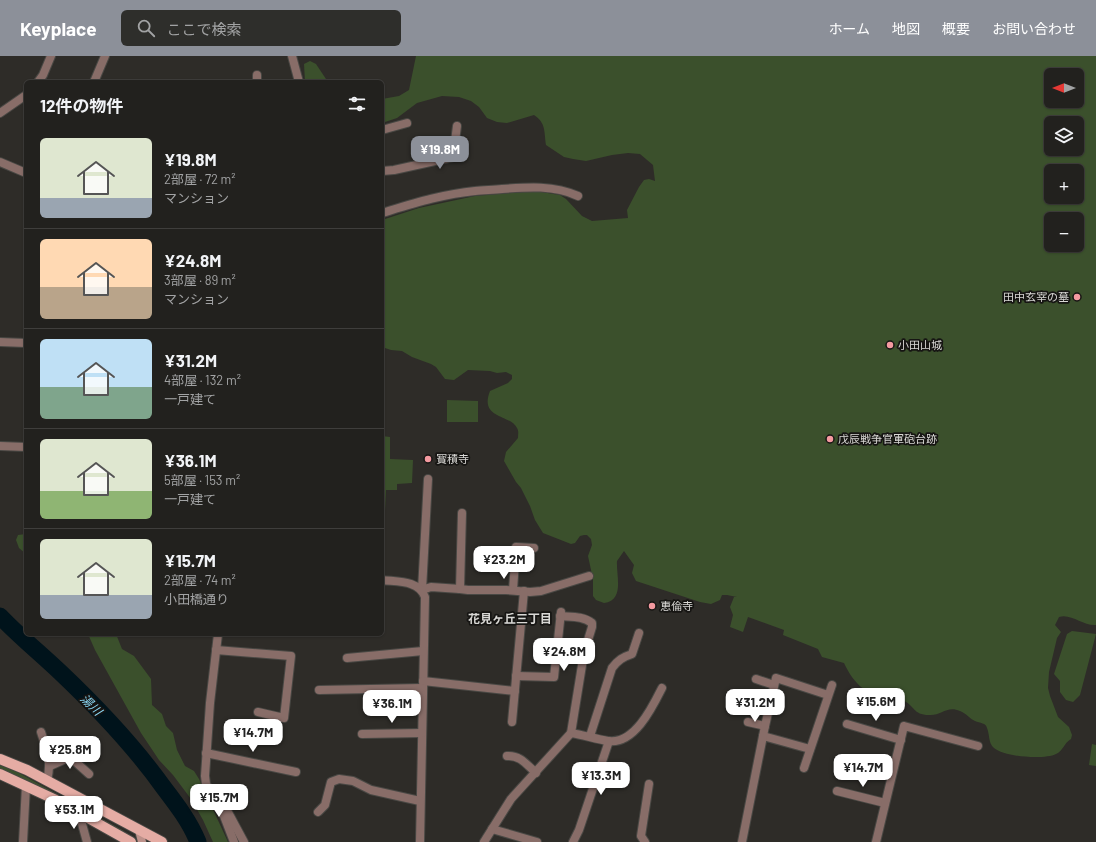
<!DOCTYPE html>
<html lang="ja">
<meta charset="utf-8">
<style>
:root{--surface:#22211e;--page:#2e2e2b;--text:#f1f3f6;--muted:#a2a3a4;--line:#3f3e3c;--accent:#8c9099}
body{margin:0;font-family:Barlow,"Noto Sans JP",sans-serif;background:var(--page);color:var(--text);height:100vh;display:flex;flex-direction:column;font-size:15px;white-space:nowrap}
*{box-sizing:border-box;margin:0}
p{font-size:13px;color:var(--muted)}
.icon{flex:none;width:22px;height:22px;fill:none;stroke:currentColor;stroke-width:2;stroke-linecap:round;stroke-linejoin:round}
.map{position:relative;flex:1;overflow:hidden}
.details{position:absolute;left:24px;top:24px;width:360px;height:556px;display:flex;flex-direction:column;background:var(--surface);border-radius:6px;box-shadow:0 1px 3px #0004,0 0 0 1px var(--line)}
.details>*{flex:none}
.needle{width:26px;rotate:270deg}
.tools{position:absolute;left:1044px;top:12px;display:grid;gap:8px}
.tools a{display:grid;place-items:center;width:40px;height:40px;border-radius:6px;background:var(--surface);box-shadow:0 1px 3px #0004,0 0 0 1px var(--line);font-size:20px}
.price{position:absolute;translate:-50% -34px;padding:0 9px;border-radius:8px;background:#fff;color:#222;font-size:13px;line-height:26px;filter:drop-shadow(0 1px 2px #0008)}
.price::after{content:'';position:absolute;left:50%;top:24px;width:12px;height:9px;margin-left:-6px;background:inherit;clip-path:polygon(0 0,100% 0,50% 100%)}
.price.active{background:var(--accent);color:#fff}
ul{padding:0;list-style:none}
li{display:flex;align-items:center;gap:12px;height:100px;padding:0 16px}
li+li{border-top:1px solid var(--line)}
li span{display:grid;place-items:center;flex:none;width:112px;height:80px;border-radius:6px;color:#555}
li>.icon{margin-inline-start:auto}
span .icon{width:48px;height:48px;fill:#fffc;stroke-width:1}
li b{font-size:17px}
h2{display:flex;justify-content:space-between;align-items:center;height:48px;padding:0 16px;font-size:17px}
header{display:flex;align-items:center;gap:24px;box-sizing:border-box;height:56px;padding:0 20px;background:var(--accent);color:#fff}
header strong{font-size:19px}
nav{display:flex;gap:22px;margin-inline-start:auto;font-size:14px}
.search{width:280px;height:36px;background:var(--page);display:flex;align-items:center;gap:10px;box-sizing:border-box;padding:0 14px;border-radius:6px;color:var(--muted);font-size:15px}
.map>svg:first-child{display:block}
.green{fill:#3b502c;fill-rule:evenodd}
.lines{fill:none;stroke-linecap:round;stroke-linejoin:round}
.river{stroke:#00131b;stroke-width:17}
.street-casing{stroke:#494844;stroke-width:10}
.secondary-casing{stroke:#494844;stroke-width:10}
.primary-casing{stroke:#494844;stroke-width:12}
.street{stroke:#886d68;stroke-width:8}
.secondary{stroke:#bd918a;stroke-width:8}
.primary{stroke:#e5aca4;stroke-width:10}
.poi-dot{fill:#f49aa0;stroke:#161513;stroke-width:1.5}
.labels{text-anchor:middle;stroke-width:3.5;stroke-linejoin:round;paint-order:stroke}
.poi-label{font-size:11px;fill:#d9d8d5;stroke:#161513;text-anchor:start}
.neighbourhood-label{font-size:12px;font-weight:bold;fill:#d9d8d5;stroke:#161513}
.water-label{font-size:12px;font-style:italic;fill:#8cdbf9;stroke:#161513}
</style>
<header>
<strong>Keyplace</strong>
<div class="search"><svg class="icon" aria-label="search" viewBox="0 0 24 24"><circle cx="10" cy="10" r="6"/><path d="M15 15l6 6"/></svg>ここで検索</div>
<nav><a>ホーム</a><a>地図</a><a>概要</a><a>お問い合わせ</a></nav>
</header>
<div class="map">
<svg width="1096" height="786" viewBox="0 0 1096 786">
<rect width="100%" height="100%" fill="#2e2c28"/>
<g class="green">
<path d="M416,0H1096V569C1083,570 1071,557 1059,561L1055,569L1061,576L1057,582L1049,616L1048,632L1050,640L1058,661L1069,671L1072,679L1071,683C1064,687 1063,695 1056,698C1044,704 1004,701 994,692C988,687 990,679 987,672C986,667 980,667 975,665C970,663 966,657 960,655C947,649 941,660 929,659C913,659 914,649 904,645C898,642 892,643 886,642C864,638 853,626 844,607L822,601L818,593L783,579L784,574L748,561L743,576L730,571L733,559L730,551L734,541H737L727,539H722L720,544L711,548L700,546L636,525L632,517L634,509L624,495L617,505C616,520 625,544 604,547L596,544L593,540V523L588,500L592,489L591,483L587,479H584L580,480L575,487L571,488L543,477L535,464L530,450L521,432L516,426L504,405L506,396L518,382C518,378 519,375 517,372C510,358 479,363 490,335L508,327L512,323V319L506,316L497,317L490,315L468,314L454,324L445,323L436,311L431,308L412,301L402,295L391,294L382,291V164L419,152L475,140L535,135L560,139L566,143L582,160L592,165L628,162L627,154L639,131L644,124L649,123L655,125L653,109L640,98L628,97L612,99L586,105L573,103L564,101L546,89C544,75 546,67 534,59L507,67L497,66L487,62L479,51L471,45L459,41L442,40L417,47L397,62L382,67V43L399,40L409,34ZM1051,19H1077V45H1051ZM1051,67H1077V93H1051ZM1051,115H1077V141H1051ZM1051,163H1077V189H1051Z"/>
<path d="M310,5L316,8L328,26H305L304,8Z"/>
<path d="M447,344L478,345V366H447Z"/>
<path d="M382,380L390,381V403L413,404L412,427L397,428V434H386L384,476H382Z"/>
<path d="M26,478V498L19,492L16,484L18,479Z"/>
<path d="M1072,575L1096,578L1080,639L1073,646L1066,644L1060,636V625L1054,618L1067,578Z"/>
<path d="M88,578H116L122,593L134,600L151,623L152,649L162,658L166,670L173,677L177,694L185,710L194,715L199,723L228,786H213L203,764L191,743L173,719L159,704L141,677L95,594Z"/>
<path d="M1092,688L1096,689V710L1089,709Z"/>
<path d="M0,709L19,717L124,775L123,776L0,714Z"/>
</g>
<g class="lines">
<path class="river" d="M0,560C19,580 40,597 60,616C98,652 134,690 164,732C177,749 190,766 198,786"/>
<g class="street-casing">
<g id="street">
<path d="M292,0L299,26"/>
<path d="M38,26L43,19L51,0"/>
<path d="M94,26L105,0"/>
<path d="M257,26V19"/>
<path d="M0,57L26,39"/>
<path d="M382,74L407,67"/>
<path d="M0,106L26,117"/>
<path d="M382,115L394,114L453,101L457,70"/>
<path d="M382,157C412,148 443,138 475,135C484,134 493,134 502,133C528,131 554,129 578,140"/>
<path d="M0,286L26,287"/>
<path d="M0,390L26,391"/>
<path d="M428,423L422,534L431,531L460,533L468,534H506L530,536L541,535L589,520"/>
<path d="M382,524C397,526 419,524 425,541L420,786"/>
<path d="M460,533L462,457"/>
<path d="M513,534L516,491L534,492"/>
<path d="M560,560C572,561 583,560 592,567V571L584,597L571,677"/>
<path d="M218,578L210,647L205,720L206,728L224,760L234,786"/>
<path d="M216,594L291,600L284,662L258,656"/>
<path d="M347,602L423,595"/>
<path d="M516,620L554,621L561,556"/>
<path d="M756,623L774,629"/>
<path d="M423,625L515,635"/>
<path d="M319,634L422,632"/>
<path d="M512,666L524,535"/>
<path d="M748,666L765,670"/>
<path d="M847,668L901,684"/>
<path d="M41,676C47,695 52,705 47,725"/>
<path d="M362,678L422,677"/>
<path d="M590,680L612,612C618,604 623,601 632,598L639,577"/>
<path d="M763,680L810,693"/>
<path d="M206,697L296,716"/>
<path d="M507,700C520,699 526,708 536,717"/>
<path d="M50,710L70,701L89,718"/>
<path d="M804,712L832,629"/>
<path d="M837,735L885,747"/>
<path d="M223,747L244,786"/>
<path d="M318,756L325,749L331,726L339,723L353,725L371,734L420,745"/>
<path d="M79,757L87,786"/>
<path d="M492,773L537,786"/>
<path d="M23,786L26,730"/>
<path d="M484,786L511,743L571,677C583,679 596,683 608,685C634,689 652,652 662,632"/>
<path d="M573,786L579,774L609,685"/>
<path d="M645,786L641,780L649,728"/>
<path d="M742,786L765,670L776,622L828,639"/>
<path d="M876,786L904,670L978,690"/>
</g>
</g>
<g class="secondary-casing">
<path id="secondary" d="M139,774L142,786"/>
</g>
<g class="primary-casing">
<g id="primary">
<path d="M0,703L27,714L162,786"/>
<path d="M0,718L56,744L131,786"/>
</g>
</g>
<use href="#street" class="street"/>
<use href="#secondary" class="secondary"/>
<use href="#primary" class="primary"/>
</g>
<g class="poi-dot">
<circle cx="1077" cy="241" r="4"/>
<circle cx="890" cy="289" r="4"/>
<circle cx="830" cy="383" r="4"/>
<circle cx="428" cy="403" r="4"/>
<circle cx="652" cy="550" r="4"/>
</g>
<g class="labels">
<g class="poi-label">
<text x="1069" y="245" text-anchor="end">田中玄宰の墓</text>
<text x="898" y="293">小田山城</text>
<text x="838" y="387">戊辰戦争官軍砲台跡</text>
<text x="436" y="407">寳積寺</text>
<text x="660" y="554">恵倫寺</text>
</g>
<g class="neighbourhood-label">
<text x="510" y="567">花見ヶ丘三丁目</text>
</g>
<g class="water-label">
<text transform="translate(91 649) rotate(44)" y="4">湯川</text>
</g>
</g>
</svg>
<div class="tools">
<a><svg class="needle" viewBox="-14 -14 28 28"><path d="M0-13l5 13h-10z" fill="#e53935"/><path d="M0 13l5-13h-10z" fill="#a2a3a4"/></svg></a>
<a><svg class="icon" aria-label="layers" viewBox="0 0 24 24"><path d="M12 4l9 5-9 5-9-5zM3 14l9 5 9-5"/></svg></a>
<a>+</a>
<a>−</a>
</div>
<b class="price active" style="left:440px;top:114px">¥19.8M</b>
<b class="price" style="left:504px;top:524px">¥23.2M</b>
<b class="price" style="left:564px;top:616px">¥24.8M</b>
<b class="price" style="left:876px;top:666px">¥15.6M</b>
<b class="price" style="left:755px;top:667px">¥31.2M</b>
<b class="price" style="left:392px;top:668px">¥36.1M</b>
<b class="price" style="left:253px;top:697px">¥14.7M</b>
<b class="price" style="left:70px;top:714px">¥25.8M</b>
<b class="price" style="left:863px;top:732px">¥14.7M</b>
<b class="price" style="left:601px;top:740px">¥13.3M</b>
<b class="price" style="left:219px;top:762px">¥15.7M</b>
<b class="price" style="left:74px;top:774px">¥53.1M</b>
<section class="details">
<h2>12件の物件<svg class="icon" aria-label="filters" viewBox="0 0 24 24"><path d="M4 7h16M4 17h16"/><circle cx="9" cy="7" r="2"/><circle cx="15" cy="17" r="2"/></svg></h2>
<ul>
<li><span style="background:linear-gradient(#dfe7d0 75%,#9aa5b1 0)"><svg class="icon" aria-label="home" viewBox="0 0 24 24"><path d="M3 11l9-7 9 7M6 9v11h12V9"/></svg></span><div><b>¥19.8M</b><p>2部屋 · 72 m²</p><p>マンション</p></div></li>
<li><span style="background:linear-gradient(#ffd9b3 60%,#b9a48a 0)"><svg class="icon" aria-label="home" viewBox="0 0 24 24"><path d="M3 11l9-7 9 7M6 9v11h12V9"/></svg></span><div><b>¥24.8M</b><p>3部屋 · 89 m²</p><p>マンション</p></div></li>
<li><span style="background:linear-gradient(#bfe0f5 60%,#7fa58c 0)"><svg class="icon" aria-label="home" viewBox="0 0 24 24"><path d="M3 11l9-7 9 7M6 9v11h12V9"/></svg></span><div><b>¥31.2M</b><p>4部屋 · 132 m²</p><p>一戸建て</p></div></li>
<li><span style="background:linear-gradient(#dfe7d0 65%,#8fb573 0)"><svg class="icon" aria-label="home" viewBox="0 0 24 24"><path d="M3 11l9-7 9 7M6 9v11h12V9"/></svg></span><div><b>¥36.1M</b><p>5部屋 · 153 m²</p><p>一戸建て</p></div></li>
<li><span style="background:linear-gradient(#dfe7d0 70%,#9aa5b1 0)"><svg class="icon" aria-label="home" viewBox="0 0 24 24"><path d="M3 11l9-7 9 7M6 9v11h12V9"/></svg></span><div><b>¥15.7M</b><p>2部屋 · 74 m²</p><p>小田橋通り</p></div></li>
</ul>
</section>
</div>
